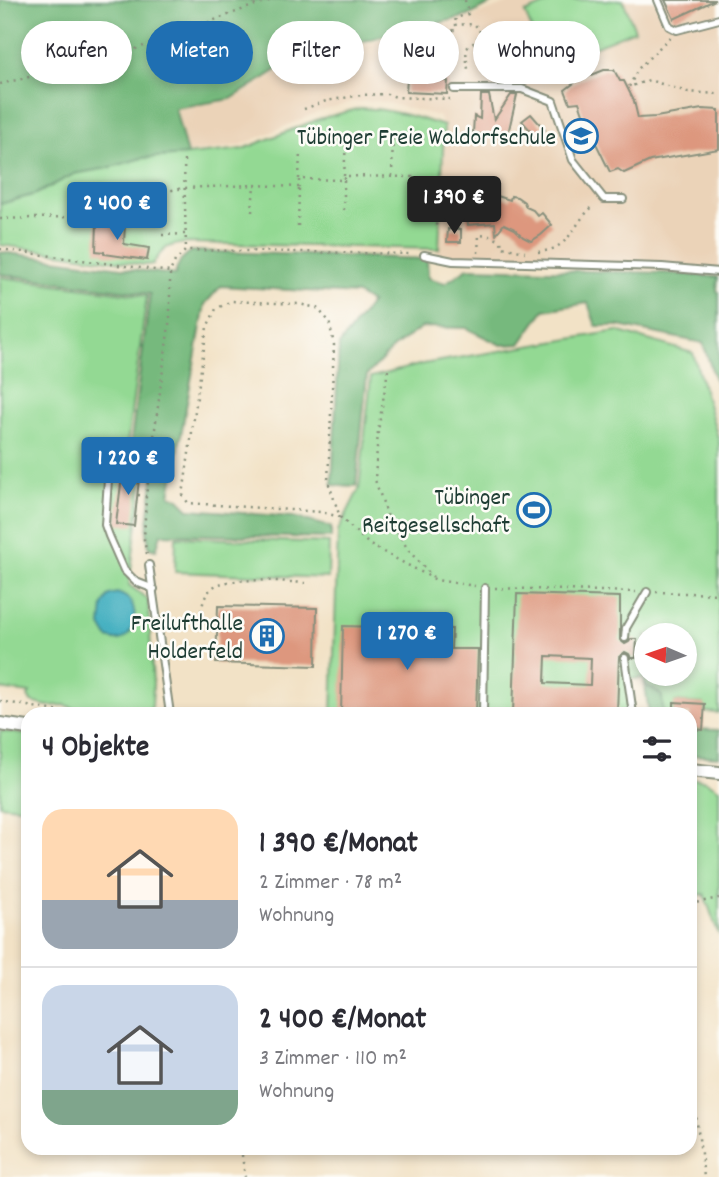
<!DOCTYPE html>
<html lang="de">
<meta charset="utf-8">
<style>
:root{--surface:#fff;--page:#f7f7f7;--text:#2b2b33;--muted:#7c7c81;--line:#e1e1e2;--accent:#1f6fb2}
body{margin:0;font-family:Dekko,sans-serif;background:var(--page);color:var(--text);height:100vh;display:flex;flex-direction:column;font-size:26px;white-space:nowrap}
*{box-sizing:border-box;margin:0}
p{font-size:23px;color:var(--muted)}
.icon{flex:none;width:38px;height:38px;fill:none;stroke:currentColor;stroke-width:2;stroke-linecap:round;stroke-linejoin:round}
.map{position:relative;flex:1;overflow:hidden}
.drawer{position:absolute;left:21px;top:707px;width:676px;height:448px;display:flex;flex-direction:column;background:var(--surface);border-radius:21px;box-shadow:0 4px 10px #0003}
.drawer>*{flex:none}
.banner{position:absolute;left:21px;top:21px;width:677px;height:63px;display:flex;gap:14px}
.needle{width:46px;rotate:272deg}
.buttons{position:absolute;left:634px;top:623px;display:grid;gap:14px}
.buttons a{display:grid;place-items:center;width:63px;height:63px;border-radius:50%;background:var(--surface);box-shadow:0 4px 10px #0003;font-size:35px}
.price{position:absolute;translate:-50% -60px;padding:0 16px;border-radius:7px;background:var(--accent);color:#fff;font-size:23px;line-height:46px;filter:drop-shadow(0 2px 4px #0008)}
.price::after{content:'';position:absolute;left:50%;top:42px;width:21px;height:16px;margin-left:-10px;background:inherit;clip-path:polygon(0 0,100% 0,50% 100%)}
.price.active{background:#222;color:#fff}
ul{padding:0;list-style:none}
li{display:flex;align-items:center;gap:21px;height:175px;padding:0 21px}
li+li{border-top:2px solid var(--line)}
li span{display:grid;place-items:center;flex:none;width:196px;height:140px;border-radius:21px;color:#555}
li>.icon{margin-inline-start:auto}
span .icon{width:84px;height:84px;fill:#fffc;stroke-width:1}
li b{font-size:30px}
h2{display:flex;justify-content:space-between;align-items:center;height:84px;padding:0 21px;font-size:30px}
.pill{padding:0 24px;border-radius:32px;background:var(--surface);box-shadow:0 4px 10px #0003;font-size:24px;line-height:63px}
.pill.active{background:var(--accent);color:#fff}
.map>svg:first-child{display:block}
.built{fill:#ebd3b8}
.green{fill:#93d993;stroke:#598b64;stroke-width:2;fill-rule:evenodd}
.forest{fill:#76b97d;stroke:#4a7b58;stroke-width:2}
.water{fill:#41aebf;stroke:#30767a;stroke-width:2}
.building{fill:#dd977e;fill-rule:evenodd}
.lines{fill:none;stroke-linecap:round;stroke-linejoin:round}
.lane-casing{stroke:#88907d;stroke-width:10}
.street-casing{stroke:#88907d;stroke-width:16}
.path{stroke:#88907d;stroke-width:2.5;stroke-dasharray:2 5;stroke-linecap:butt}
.lane{stroke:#fff;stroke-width:6}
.street{stroke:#fff;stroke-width:12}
.labels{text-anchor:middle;stroke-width:5;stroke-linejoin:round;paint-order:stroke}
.poi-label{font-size:24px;fill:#1f3d34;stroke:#fdfcf7;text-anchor:end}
</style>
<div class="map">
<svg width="719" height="1177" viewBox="0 0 719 1177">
<rect width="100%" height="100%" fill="#fdfcf7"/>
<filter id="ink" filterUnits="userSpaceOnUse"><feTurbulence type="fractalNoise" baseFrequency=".0143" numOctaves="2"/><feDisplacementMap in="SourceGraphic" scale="14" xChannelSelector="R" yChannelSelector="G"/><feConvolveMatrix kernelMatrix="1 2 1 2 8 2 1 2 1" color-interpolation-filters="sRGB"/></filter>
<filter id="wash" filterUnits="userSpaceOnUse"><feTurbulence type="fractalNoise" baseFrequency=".00686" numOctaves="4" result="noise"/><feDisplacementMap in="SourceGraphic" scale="28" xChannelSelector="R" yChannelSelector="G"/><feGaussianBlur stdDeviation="1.57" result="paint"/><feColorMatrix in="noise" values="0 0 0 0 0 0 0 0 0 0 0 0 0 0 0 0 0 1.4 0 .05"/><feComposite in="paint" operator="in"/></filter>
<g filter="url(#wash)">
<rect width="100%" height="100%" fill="#f2e2c6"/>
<path class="built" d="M517,0H719V272L437,254L444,127L438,116L380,101L352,102L316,113L241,145L188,153L177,109L231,101L289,65L378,40L471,17Z"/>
<g class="green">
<path d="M556,0H623L635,30L547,66L525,13Z"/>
<path d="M361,108C390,109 416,117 444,126L439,249L186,243C167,245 163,248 153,264L145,265L0,245V204L36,194L73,174L142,158L187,155L243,149L319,119Z"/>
<path d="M0,277L147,296L125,459L145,462L129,585L148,599L153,684L152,707L146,713L141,714L124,712L113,714L81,711L65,705L47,706L31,702L28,696L30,693L0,689Z"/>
<path d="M617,331L693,353L719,441V713L704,712V704L675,702L674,714H660L663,710L654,689L646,686L644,678L630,679L629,714H332L338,531L359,489L371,377L423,364ZM646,635H684V674H646Z"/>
<path d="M176,537L329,543L328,578L175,572Z"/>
<path d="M0,731L28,735V808L0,805Z"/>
<path d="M690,778L706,781L719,789V935L704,894L690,896Z"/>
</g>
<g class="forest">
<path d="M0,0H498L468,16L378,37L288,63L231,99L175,108L187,155L142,158L108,168L74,174L36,194L0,204Z"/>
<path d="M192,251L427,259L428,278L445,283L468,268L665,273L718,277L717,291L719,292V392L703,343L619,326H596L588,303L544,310L520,344L501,345L466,328L422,327L394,347L367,375L356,486L332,485L339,345L371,303L357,294L221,286L205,304L170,495L179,499L189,509L293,517L331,527V538L161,534L156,550L149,548L147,532L155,463L129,457L150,294L0,274V252L175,275C178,263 182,257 192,251Z"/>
<path d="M644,678L646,686L654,689L662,696L663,710L660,714H649Z"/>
<path d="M690,729L719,730V757L690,755Z"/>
</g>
<path class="water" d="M117,593C123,595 128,597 131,602C138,613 134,638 119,640C115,641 112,639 108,638L101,626L103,605L109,595Z"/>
<g id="blocks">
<g class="building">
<path d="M665,0H715L674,19Z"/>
<path d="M432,32H450V51H433Z"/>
<path d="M604,70H614L620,81H624L634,101L638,118L656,117L702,109L719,110V149L650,161L624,173L618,169L610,172L587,125L579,102L570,103L565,90L577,81Z"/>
<path d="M407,79L448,81L447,94L406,92Z"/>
<path d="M481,95H489L494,120L511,95H517L507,138L473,133L474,116L480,119Z"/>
<path d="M531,114L545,130L537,138L522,121Z"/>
<path d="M481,193H488L510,200L511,196L517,197L524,202L526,207L533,210L538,216L542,213L552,225L541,235L531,241L523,237L515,229L504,224L496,234L495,223L468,225L466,212L477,210V196Z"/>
<path d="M97,222L125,223L124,244L149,248L147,260L104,254V252L96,251Z"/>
<path d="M448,229H461V242H447Z"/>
<path d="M123,468L140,470L134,526L116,524Z"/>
<path d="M517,594L620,597V640L625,644L629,642L631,639H637L636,658H631L629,654L625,652L619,657L617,714H513ZM546,656L591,658L590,685L545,683Z"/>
<path d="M218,606L317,608L316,666L216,663Z"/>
<path d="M343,626L452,629L451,649H478L476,714H341Z"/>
<path d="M674,702L705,704L703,730L690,729V714H674Z"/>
</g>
</g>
</g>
<g filter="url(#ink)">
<use href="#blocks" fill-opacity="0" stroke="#88907d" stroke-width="2"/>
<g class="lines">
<g class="lane-casing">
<g id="lane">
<path d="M658,0L669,26L677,30L719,19"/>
<path d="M454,89H522L553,101L573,160L604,199H623"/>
<path d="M424,255L453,261L662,267L719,272"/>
<path d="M108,479L105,525L109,536L124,570L136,582L154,589"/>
<path d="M149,565L170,714"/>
<path d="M625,638L626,628L647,592"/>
<path d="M625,658L633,714"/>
<path d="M483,714L485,588"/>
</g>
</g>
<g class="street-casing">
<g id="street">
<path d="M0,724L28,728"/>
<path d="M690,770L719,773"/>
</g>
</g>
<g class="path">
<path d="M465,0L468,14L456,18L454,25L474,24L480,30L477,40L467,48C465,58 468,62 468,72"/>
<path d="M670,37L638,69L629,87L649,80L687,92L719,94"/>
<path d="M452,45L454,25"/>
<path d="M0,84L114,57L258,4L273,0"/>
<path d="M304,109L326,101L361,95L387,94L396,97L450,99"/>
<path d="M184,160L186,250"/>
<path d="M344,176L346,142"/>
<path d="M392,176L393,129"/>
<path d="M299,179L300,151"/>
<path d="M344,210V180"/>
<path d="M252,212L254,185"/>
<path d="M0,219L68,217L132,197L184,188L254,185L299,187V179L344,180V176L413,177L418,181L438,182L436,226"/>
<path d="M298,226L299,187"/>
<path d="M162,235L185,234"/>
<path d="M0,249L170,272"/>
<path d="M538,252C573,249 572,222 595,205"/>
<path d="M478,253L479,235L490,236L501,241L502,247L525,252"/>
<path d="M388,370L378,431L375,480L388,517L409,551L433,577"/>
<path d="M138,495L146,496"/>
<path d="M340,517L321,512L188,503L183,495L207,327L216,309L231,301L299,304L317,308L329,321L334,345L328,481L340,517L370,545L436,580L475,586"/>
<path d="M147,554L144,540L146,496L170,317V272L175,261L186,250L413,254"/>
<path d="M495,588L636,592"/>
<path d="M656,592L719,594"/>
<path d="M200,618C202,607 203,596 212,588C227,575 285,582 305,583"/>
<path d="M0,701L73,714"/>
<path d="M690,904L719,898"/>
<path d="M690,1069L704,1177"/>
<path d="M241,1148L245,1177"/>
</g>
<use href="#lane" class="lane"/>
<use href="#street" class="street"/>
</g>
</g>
<defs>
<g id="school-ring" transform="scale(1.75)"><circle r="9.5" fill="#fdfcf7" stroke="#1f6fb2" stroke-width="1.5"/><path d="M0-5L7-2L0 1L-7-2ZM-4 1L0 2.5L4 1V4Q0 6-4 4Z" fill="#1f6fb2"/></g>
<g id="stadium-ring" transform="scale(1.75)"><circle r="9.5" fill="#fdfcf7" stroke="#1f6fb2" stroke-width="1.5"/><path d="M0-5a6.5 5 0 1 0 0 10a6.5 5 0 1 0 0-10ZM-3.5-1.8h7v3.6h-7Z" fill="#1f6fb2"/></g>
<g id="building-ring" transform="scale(1.75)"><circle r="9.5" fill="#fdfcf7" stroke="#1f6fb2" stroke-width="1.5"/><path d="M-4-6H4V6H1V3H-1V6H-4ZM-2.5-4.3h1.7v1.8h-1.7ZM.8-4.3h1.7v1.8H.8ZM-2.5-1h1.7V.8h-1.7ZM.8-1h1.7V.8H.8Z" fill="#1f6fb2"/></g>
</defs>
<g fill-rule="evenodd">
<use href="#school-ring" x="581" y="136"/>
<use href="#stadium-ring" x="534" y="510"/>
<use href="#building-ring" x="267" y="636"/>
</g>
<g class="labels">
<g class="poi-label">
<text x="556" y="144">Tübinger Freie Waldorfschule</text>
<text x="510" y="504">Tübinger<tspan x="510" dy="28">Reitgesellschaft</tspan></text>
<text x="243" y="630">Freilufthalle<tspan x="243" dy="28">Holderfeld</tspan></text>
</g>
</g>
</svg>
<div class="buttons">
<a><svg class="needle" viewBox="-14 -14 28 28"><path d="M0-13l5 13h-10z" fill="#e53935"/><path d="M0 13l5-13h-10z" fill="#7c7c81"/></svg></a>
</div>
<b class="price active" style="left:454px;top:236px">1 390 €</b>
<b class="price" style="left:117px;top:242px">2 400 €</b>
<b class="price" style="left:128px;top:497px">1 220 €</b>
<b class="price" style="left:407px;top:672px">1 270 €</b>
<div class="banner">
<a class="pill">Kaufen</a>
<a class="pill active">Mieten</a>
<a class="pill">Filter</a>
<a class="pill">Neu</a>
<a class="pill">Wohnung</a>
</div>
<section class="drawer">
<h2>4 Objekte<svg class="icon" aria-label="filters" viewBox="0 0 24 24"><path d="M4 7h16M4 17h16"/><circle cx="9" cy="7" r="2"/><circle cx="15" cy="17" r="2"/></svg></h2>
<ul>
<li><span style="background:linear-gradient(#ffd9b3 65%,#9aa5b1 0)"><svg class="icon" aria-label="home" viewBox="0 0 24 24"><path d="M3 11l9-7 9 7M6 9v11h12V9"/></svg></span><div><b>1 390 €/Monat</b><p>2 Zimmer · 78 m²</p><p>Wohnung</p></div></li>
<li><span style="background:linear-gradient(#c9d6e8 75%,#7fa58c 0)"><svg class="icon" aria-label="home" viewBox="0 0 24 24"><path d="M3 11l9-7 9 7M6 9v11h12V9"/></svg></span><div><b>2 400 €/Monat</b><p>3 Zimmer · 110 m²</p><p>Wohnung</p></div></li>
</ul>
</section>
</div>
